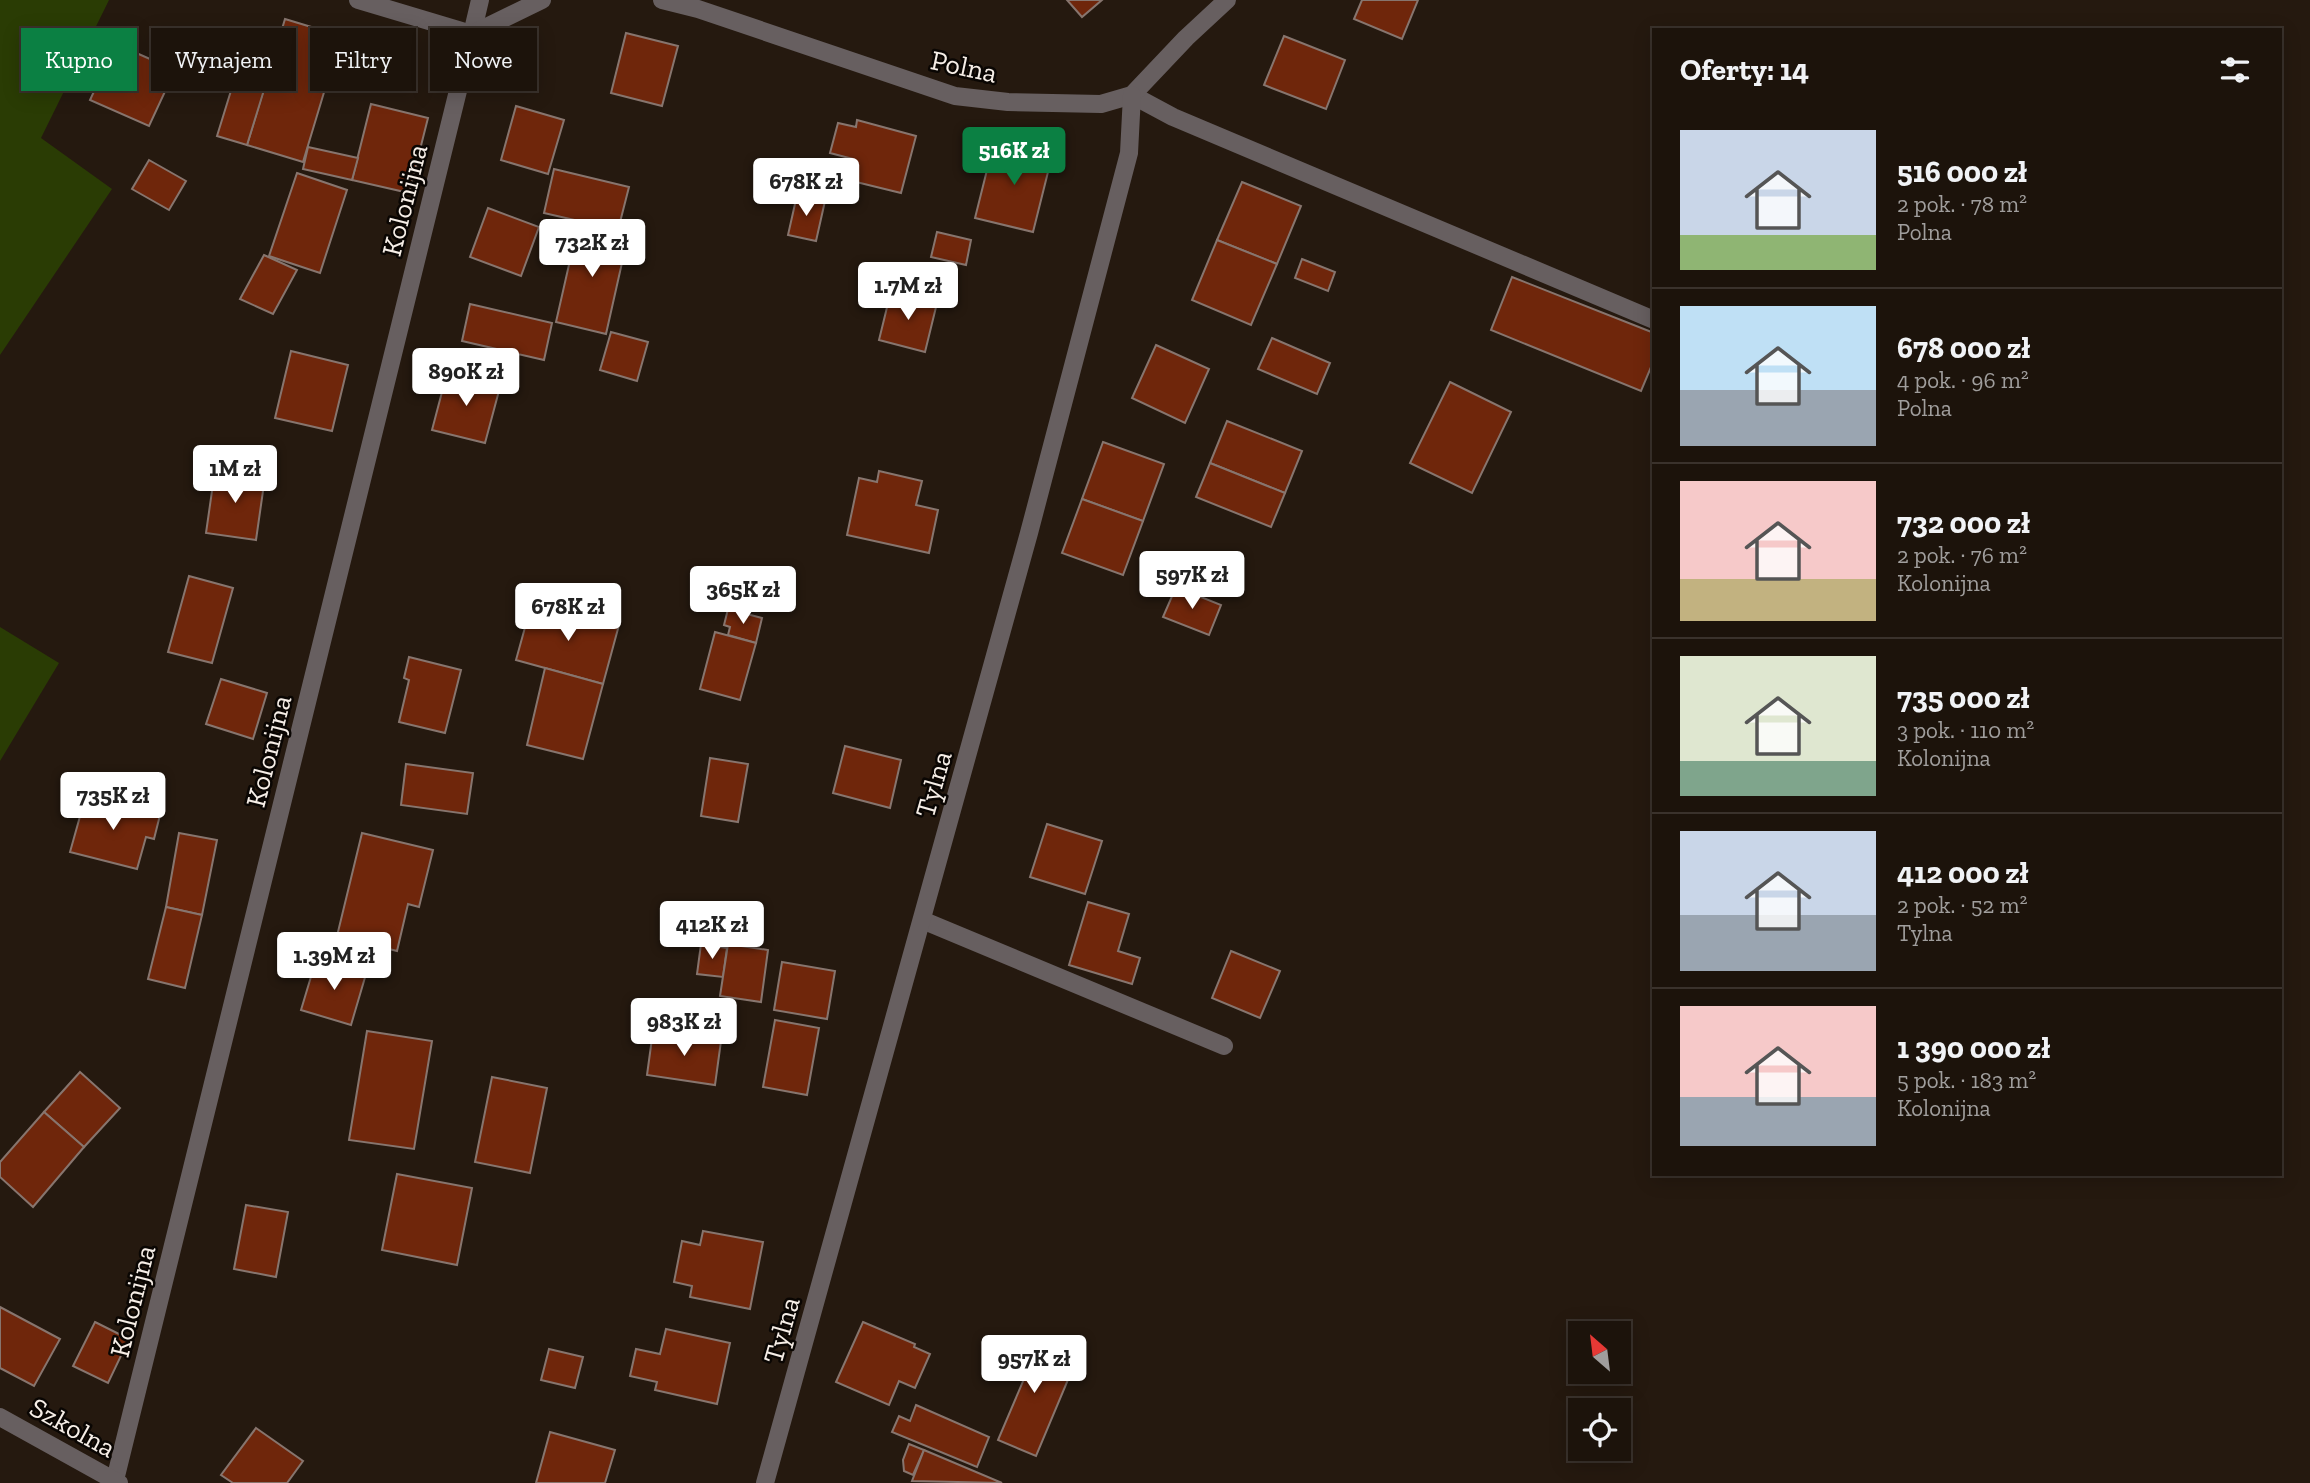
<!DOCTYPE html>
<html lang="pl">
<meta charset="utf-8">
<style>
:root{--surface:#1c130b;--page:#292019;--text:#f1f3f6;--muted:#a09e9d;--line:#3a322c;--accent:#0b8043}
body{margin:0;font-family:"Zilla Slab",serif;background:var(--page);color:var(--text);height:100vh;display:flex;flex-direction:column;font-size:26px;white-space:nowrap}
*{box-sizing:border-box;margin:0}
p{font-size:23px;color:var(--muted)}
.icon{flex:none;width:38px;height:38px;fill:none;stroke:currentColor;stroke-width:2;stroke-linecap:round;stroke-linejoin:round}
.map{position:relative;flex:1;overflow:hidden}
.drawer{position:absolute;left:1652px;top:28px;width:630px;height:1148px;display:flex;flex-direction:column;background:var(--surface);border-radius:0px;box-shadow:0 4px 18px #0003,0 0 0 2px var(--line)}
.drawer>*{flex:none}
.banner{position:absolute;left:21px;top:28px;width:665px;height:63px;display:flex;gap:14px}
.needle{width:46px;rotate:332deg}
.controls{position:absolute;left:1568px;top:1321px;display:grid;gap:14px}
.controls a{display:grid;place-items:center;width:63px;height:63px;border-radius:0px;background:var(--surface);box-shadow:0 4px 18px #0003,0 0 0 2px var(--line);font-size:35px}
.price{position:absolute;translate:-50% -60px;padding:0 16px;border-radius:7px;background:#fff;color:#222;font-size:23px;line-height:46px;filter:drop-shadow(0 2px 4px #0008)}
.price::after{content:'';position:absolute;left:50%;top:42px;width:21px;height:16px;margin-left:-10px;background:inherit;clip-path:polygon(0 0,100% 0,50% 100%)}
.price.on{background:var(--accent);color:#fff}
ul{padding:0;list-style:none}
li{display:flex;align-items:center;gap:21px;height:175px;padding:0 28px}
li+li{border-top:2px solid var(--line)}
li span{display:grid;place-items:center;flex:none;width:196px;height:140px;border-radius:0px;color:#555}
li>.icon{margin-inline-start:auto}
span .icon{width:84px;height:84px;fill:#fffc;stroke-width:1}
li b{font-size:30px}
h2{display:flex;justify-content:space-between;align-items:center;height:84px;padding:0 28px;font-size:30px}
.chip{padding:0 24px;border-radius:0px;background:var(--surface);box-shadow:0 4px 18px #0003,0 0 0 2px var(--line);font-size:24px;line-height:63px}
.chip.on{background:var(--accent);color:#fff}
.map>svg:first-child{display:block}
.green{fill:#2a3c04}
.building{fill:#6f260b;stroke:#87756e;stroke-width:2}
.lines{fill:none;stroke-linecap:round;stroke-linejoin:round}
.service{stroke:#675f60;stroke-width:18}
.minor{stroke:#675f60;stroke-width:18}
.tertiary{stroke:#675f60;stroke-width:18}
.labels{text-anchor:middle;stroke-width:5;stroke-linejoin:round;paint-order:stroke}
.street-label{font-size:28px;fill:#f6eee7;stroke:#0a0603}
</style>
<div class="map">
<svg width="2310" height="1483" viewBox="0 0 2310 1483">
<rect width="100%" height="100%" fill="#25190f"/>
<g class="green">
<path d="M0,0H109L41,138L112,189L0,355Z"/>
<path d="M0,627L59,663L0,761Z"/>
</g>
<g class="building">
<path d="M1067,0H1102L1082,17Z"/>
<path d="M1362,0H1418L1402,39L1354,19Z"/>
<path d="M285,19L341,36L303,162L247,145Z"/>
<path d="M626,33L678,46L662,106L611,93Z"/>
<path d="M1284,36L1345,60L1326,109L1264,85Z"/>
<path d="M116,44L175,70L149,126L90,100Z"/>
<path d="M238,68L268,77L247,145L217,136Z"/>
<path d="M371,104L428,118L409,193L352,180Z"/>
<path d="M516,106L564,120L548,174L501,160Z"/>
<path d="M857,120L916,136L901,193L848,180L853,159L830,153L838,123L856,127Z"/>
<path d="M994,142L1052,156L1033,232L975,218Z"/>
<path d="M308,147L358,158L352,180L303,169Z"/>
<path d="M149,160L186,181L169,210L132,189Z"/>
<path d="M554,169L629,187L618,230L544,213Z"/>
<path d="M297,173L347,190L320,273L269,256Z"/>
<path d="M1242,182L1301,206L1277,264L1217,240Z"/>
<path d="M797,195L825,201L816,241L788,235Z"/>
<path d="M488,208L539,227L521,276L470,257Z"/>
<path d="M578,225L628,236L606,334L556,322Z"/>
<path d="M937,232L971,240L966,265L931,257Z"/>
<path d="M1217,240L1277,264L1251,325L1192,300Z"/>
<path d="M264,255L297,270L273,314L240,299Z"/>
<path d="M1302,259L1335,272L1328,291L1295,278Z"/>
<path d="M1512,277L1654,333V360L1641,391L1491,330Z"/>
<path d="M891,291L937,303L925,352L879,340Z"/>
<path d="M470,304L552,323L544,360L462,341Z"/>
<path d="M611,332L648,342L637,381L600,370Z"/>
<path d="M1272,338L1330,363L1317,394L1258,369Z"/>
<path d="M1156,345L1209,369L1185,423L1132,398Z"/>
<path d="M291,351L348,365L332,431L275,418Z"/>
<path d="M447,373L500,387L485,443L432,430Z"/>
<path d="M1450,382L1511,412L1472,493L1410,463Z"/>
<path d="M1227,421L1302,451L1285,493L1210,463Z"/>
<path d="M1103,442L1164,464L1143,521L1082,499Z"/>
<path d="M1210,463L1285,493L1271,527L1196,497Z"/>
<path d="M215,470L265,477L256,540L206,533Z"/>
<path d="M879,471L922,481L916,505L938,510L929,553L847,535L859,478L877,482Z"/>
<path d="M1082,499L1143,521L1123,575L1062,553Z"/>
<path d="M189,576L233,588L212,663L168,652Z"/>
<path d="M1176,587L1221,605L1209,635L1163,617Z"/>
<path d="M532,602L619,625L603,684L516,660Z"/>
<path d="M728,609L762,618L756,643L728,635L730,627L724,625Z"/>
<path d="M715,632L756,643L740,700L700,689Z"/>
<path d="M409,657L461,670L445,733L399,722L409,680L404,678Z"/>
<path d="M545,668L603,684L583,759L527,745Z"/>
<path d="M221,679L267,693L253,739L206,724Z"/>
<path d="M845,746L901,760L890,808L833,793Z"/>
<path d="M710,758L748,764L738,822L701,816Z"/>
<path d="M406,764L473,773L467,814L401,805Z"/>
<path d="M86,795L160,815L154,839L146,837L137,869L70,852Z"/>
<path d="M1047,824L1102,841L1085,894L1030,877Z"/>
<path d="M179,833L217,840L202,915L166,907Z"/>
<path d="M362,833L433,850L419,907L408,904L397,951L337,936Z"/>
<path d="M1088,902L1129,914L1118,951L1140,958L1132,984L1069,965Z"/>
<path d="M166,907L202,915L185,988L148,979Z"/>
<path d="M701,944L727,948L723,977L697,974Z"/>
<path d="M728,944L768,950L761,1002L720,996Z"/>
<path d="M1231,951L1280,971L1260,1018L1212,998Z"/>
<path d="M316,960L366,974L351,1025L301,1010Z"/>
<path d="M782,962L835,971L827,1019L774,1010Z"/>
<path d="M775,1020L819,1028L807,1095L763,1087Z"/>
<path d="M367,1031L432,1041L414,1149L349,1140Z"/>
<path d="M653,1031L721,1041L715,1085L647,1075Z"/>
<path d="M80,1072L120,1108L84,1147L44,1112Z"/>
<path d="M492,1077L547,1088L530,1173L475,1162Z"/>
<path d="M44,1112L84,1147L33,1207L0,1177V1162Z"/>
<path d="M397,1174L472,1188L457,1265L382,1250Z"/>
<path d="M246,1205L288,1212L276,1277L234,1269Z"/>
<path d="M703,1231L763,1242L750,1309L690,1297L692,1286L674,1282L682,1241L700,1245Z"/>
<path d="M0,1307L60,1339L34,1386L0,1368Z"/>
<path d="M95,1322L129,1339L108,1383L73,1366Z"/>
<path d="M863,1322L915,1344L914,1347L930,1354L915,1388L899,1381L889,1405L836,1382Z"/>
<path d="M666,1329L730,1343L717,1404L655,1390L657,1382L630,1376L636,1349L660,1354Z"/>
<path d="M1014,1337L1075,1363L1036,1456L998,1440L1027,1372L1003,1361Z"/>
<path d="M549,1349L583,1357L575,1388L541,1380Z"/>
<path d="M916,1405L989,1437L977,1467L892,1432L899,1416L910,1421Z"/>
<path d="M256,1428L303,1461L287,1483H233L221,1475Z"/>
<path d="M550,1432L615,1450L605,1483H536Z"/>
<path d="M909,1444L924,1450L913,1475L904,1471L903,1460Z"/>
<path d="M924,1450L1002,1483L912,1481Z"/>
</g>
<g class="lines">
<g class="service">
<path d="M472,34L480,0"/>
<path d="M1132,95L1173,117L1654,320"/>
<path d="M922,920L1224,1046"/>
</g>
<g class="minor">
<path d="M358,0L472,34L542,0"/>
<path d="M662,0L698,9L955,96L1008,102L1101,104L1132,95L1186,38L1227,0"/>
<path d="M115,1480L472,34"/>
<path d="M765,1483L1029,533L1129,153L1132,95"/>
</g>
<path class="tertiary" d="M0,1417L119,1483"/>
</g>
<g class="labels">
<g class="street-label">
<text transform="translate(964 66) rotate(12)" y="10">Polna</text>
<text transform="translate(404 200) rotate(-76)" y="10">Kolonijna</text>
<text transform="translate(268 751) rotate(-76)" y="10">Kolonijna</text>
<text transform="translate(933 784) rotate(-74)" y="10">Tylna</text>
<text transform="translate(132 1301) rotate(-76)" y="10">Kolonijna</text>
<text transform="translate(781 1330) rotate(-74)" y="10">Tylna</text>
<text transform="translate(73 1427) rotate(29)" y="10">Szkolna</text>
</g>
</g>
</svg>
<div class="controls">
<a><svg class="needle" viewBox="-14 -14 28 28"><path d="M0-13l5 13h-10z" fill="#e53935"/><path d="M0 13l5-13h-10z" fill="#a09e9d"/></svg></a>
<a><svg class="icon" aria-label="locate" viewBox="0 0 24 24"><circle cx="12" cy="12" r="6"/><path d="M12 2v4M12 18v4M2 12h4M18 12h4"/></svg></a>
</div>
<b class="price on" style="left:1014px;top:187px">516K zł</b>
<b class="price" style="left:806px;top:218px">678K zł</b>
<b class="price" style="left:592px;top:279px">732K zł</b>
<b class="price" style="left:908px;top:322px">1.7M zł</b>
<b class="price" style="left:466px;top:408px">890K zł</b>
<b class="price" style="left:235px;top:505px">1M zł</b>
<b class="price" style="left:1192px;top:611px">597K zł</b>
<b class="price" style="left:743px;top:626px">365K zł</b>
<b class="price" style="left:568px;top:643px">678K zł</b>
<b class="price" style="left:113px;top:832px">735K zł</b>
<b class="price" style="left:712px;top:961px">412K zł</b>
<b class="price" style="left:334px;top:992px">1.39M zł</b>
<b class="price" style="left:684px;top:1058px">983K zł</b>
<b class="price" style="left:1034px;top:1395px">957K zł</b>
<div class="banner">
<a class="chip on">Kupno</a>
<a class="chip">Wynajem</a>
<a class="chip">Filtry</a>
<a class="chip">Nowe</a>
</div>
<section class="drawer">
<h2>Oferty: 14<svg class="icon" aria-label="filters" viewBox="0 0 24 24"><path d="M4 7h16M4 17h16"/><circle cx="9" cy="7" r="2"/><circle cx="15" cy="17" r="2"/></svg></h2>
<ul>
<li><span style="background:linear-gradient(#c9d6e8 75%,#8fb573 0)"><svg class="icon" aria-label="home" viewBox="0 0 24 24"><path d="M3 11l9-7 9 7M6 9v11h12V9"/></svg></span><div><b>516 000 zł</b><p>2 pok. · 78 m²</p><p>Polna</p></div></li>
<li><span style="background:linear-gradient(#bfe0f5 60%,#9aa5b1 0)"><svg class="icon" aria-label="home" viewBox="0 0 24 24"><path d="M3 11l9-7 9 7M6 9v11h12V9"/></svg></span><div><b>678 000 zł</b><p>4 pok. · 96 m²</p><p>Polna</p></div></li>
<li><span style="background:linear-gradient(#f6c9c9 70%,#c2b280 0)"><svg class="icon" aria-label="home" viewBox="0 0 24 24"><path d="M3 11l9-7 9 7M6 9v11h12V9"/></svg></span><div><b>732 000 zł</b><p>2 pok. · 76 m²</p><p>Kolonijna</p></div></li>
<li><span style="background:linear-gradient(#dfe7d0 75%,#7fa58c 0)"><svg class="icon" aria-label="home" viewBox="0 0 24 24"><path d="M3 11l9-7 9 7M6 9v11h12V9"/></svg></span><div><b>735 000 zł</b><p>3 pok. · 110 m²</p><p>Kolonijna</p></div></li>
<li><span style="background:linear-gradient(#c9d6e8 60%,#9aa5b1 0)"><svg class="icon" aria-label="home" viewBox="0 0 24 24"><path d="M3 11l9-7 9 7M6 9v11h12V9"/></svg></span><div><b>412 000 zł</b><p>2 pok. · 52 m²</p><p>Tylna</p></div></li>
<li><span style="background:linear-gradient(#f6c9c9 65%,#9aa5b1 0)"><svg class="icon" aria-label="home" viewBox="0 0 24 24"><path d="M3 11l9-7 9 7M6 9v11h12V9"/></svg></span><div><b>1 390 000 zł</b><p>5 pok. · 183 m²</p><p>Kolonijna</p></div></li>
</ul>
</section>
</div>
